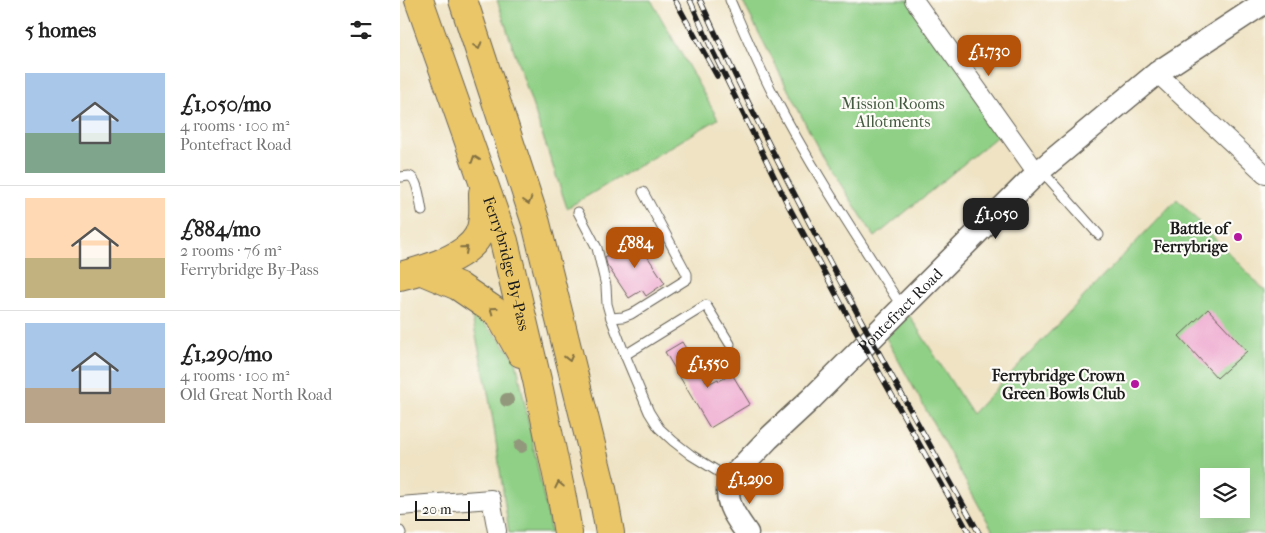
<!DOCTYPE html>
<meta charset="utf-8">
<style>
:root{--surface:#fff;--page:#f6f6f6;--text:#222;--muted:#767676;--line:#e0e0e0;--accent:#b45309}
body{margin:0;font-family:"IM FELL French Canon",serif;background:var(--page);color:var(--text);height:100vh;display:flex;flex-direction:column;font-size:19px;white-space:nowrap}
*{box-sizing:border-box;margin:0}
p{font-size:16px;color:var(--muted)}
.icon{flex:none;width:28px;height:28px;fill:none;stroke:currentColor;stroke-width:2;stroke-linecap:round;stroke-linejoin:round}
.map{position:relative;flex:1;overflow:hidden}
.details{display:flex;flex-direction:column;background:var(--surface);width:400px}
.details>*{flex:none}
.tools{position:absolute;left:800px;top:468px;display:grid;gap:10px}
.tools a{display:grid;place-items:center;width:50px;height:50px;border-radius:0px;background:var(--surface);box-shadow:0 5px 20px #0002;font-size:25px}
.scale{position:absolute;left:15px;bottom:12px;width:55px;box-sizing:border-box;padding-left:5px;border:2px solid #1c1c1c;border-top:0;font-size:14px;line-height:18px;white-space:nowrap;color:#1c1c1c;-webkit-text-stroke:4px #fdfcf7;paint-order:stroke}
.price{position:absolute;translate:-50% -42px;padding:0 11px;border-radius:10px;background:var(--accent);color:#fff;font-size:16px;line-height:32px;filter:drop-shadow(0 1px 2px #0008)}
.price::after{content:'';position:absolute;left:50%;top:30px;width:15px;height:11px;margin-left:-8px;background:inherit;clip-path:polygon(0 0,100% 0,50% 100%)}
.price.selected{background:#222;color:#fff}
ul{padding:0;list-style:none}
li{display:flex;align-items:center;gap:15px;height:125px;padding:0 25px}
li+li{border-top:1px solid var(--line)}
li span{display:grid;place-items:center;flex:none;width:140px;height:100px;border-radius:0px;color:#555}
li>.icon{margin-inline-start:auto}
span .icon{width:60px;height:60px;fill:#fffc;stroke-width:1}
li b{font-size:21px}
h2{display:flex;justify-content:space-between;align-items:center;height:60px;padding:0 25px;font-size:21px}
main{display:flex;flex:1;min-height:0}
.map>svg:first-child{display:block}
.green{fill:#90d086;stroke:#567651;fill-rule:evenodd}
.building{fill:#eda5cd}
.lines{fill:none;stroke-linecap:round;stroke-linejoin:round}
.service-casing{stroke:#666257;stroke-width:11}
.minor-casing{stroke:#666257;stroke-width:20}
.tertiary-casing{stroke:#666257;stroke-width:25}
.primary-casing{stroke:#666257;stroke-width:30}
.service{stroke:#fff;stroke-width:9}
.minor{stroke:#fff;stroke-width:18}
.tertiary{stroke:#fff;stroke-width:22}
.primary{stroke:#eac669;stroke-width:28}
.rail-casing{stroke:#1c1c1c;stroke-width:5.5}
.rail{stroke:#fdfcf7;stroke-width:4;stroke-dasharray:11;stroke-linecap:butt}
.tree{fill:#92987c}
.oneway{stroke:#837142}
.poi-dot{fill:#b5179e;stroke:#fdfcf7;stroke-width:2}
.labels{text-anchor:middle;stroke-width:4.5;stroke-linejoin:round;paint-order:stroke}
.park-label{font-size:16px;fill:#455b41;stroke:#fdfcf7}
.poi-label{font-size:16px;font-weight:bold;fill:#1c1c1c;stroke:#fdfcf7;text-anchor:end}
.street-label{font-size:16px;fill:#1c1c1c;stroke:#fdfcf7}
</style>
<main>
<section class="details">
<h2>5 homes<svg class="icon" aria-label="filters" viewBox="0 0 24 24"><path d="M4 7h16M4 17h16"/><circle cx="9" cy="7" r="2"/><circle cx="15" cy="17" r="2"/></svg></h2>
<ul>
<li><span style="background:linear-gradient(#a9c7e8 60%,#7fa58c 0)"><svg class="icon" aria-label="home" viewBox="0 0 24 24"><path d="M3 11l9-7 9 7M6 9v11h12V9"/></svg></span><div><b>£1,050/mo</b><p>4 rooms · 100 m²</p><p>Pontefract Road</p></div></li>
<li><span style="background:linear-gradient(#ffd9b3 60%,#c2b280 0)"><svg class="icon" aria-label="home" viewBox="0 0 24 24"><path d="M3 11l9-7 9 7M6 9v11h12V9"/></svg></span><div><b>£884/mo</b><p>2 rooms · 76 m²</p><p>Ferrybridge By-Pass</p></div></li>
<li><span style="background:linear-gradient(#a9c7e8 65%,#b9a48a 0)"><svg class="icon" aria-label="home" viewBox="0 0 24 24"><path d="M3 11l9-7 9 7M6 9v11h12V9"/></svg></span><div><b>£1,290/mo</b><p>4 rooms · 100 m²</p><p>Old Great North Road</p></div></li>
</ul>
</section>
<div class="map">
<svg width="865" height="533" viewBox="0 0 865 533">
<rect width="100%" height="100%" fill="#fdfcf7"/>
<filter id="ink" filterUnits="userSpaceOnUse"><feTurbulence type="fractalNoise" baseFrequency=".02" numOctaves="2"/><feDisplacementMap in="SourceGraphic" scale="10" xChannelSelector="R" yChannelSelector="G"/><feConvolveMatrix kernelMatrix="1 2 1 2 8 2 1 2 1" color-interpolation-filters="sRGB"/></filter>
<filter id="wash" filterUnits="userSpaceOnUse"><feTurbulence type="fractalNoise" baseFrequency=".0096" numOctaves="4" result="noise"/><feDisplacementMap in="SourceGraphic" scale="20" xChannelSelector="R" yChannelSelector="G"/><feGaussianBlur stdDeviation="1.12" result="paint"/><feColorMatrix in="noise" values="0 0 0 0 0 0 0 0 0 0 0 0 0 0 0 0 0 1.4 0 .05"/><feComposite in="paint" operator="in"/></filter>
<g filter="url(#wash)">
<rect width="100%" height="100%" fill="#efe3c4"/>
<g class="green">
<path d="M97,0H251L318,119L167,208Z"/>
<path d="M342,0H514L606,129L475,237L421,154Z"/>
<path d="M777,199L865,291V533H594L485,336L509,315L572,414ZM809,476H841V509H809Z"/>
<path d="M71,313L97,336L116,360L151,533H109L93,421L87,387Z"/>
</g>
<g id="blocks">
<g class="building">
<path d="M243,238L253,252L247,256L265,283L246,296L242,290L229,298L207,265L205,257L220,247L223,251Z"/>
<path d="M808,309L847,351L817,378L779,336Z"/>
<path d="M282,342L308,384L318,379L319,381L332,374L350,404L310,428L265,352Z"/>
</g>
</g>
</g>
<g filter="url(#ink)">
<use href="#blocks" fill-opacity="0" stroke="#666257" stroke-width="1"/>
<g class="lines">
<g class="service-casing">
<g id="service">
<path d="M330,0C344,32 357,63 373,94C411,168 457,237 502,307"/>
<path d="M641,170L699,235"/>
<path d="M0,177C3,177 6,176 9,176C18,178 20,202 22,211"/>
<path d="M178,212L197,248L206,286L207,304L211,318L225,355L249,412L259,428L273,441L291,455L330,479"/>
<path d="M211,318L223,317L231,314L287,279V274L243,192"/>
<path d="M225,355L306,305L330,344"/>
<path d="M0,531L1,533"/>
</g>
</g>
<g class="minor-casing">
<g id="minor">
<path d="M514,0L637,173"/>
<path d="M757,73L865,174"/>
<path d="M0,506L91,499L97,531"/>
</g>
</g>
<g class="tertiary-casing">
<g id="tertiary">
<path id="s1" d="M347,533C335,516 323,501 330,479L369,438L412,398L637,173L757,73L865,2"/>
</g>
</g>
<g class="primary-casing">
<g id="primary">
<path id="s2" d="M19,0L104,241L137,380L162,498L168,533"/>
<path d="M63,0L136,223L202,489L210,533"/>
<path d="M22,271L58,286L99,314L121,353"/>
<path d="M0,276C24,270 66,258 78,236C85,223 83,207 83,193"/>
</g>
</g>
<use href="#service" class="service"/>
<use href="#minor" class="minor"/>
<use href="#tertiary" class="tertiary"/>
<use href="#primary" class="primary"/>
<g class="rail-casing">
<g id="rail">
<path d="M275,0L317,76"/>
<path d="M290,0L313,52L388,205L450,320L569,533"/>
<path d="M300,0C383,183 481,358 579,533"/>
</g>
</g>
<use href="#rail" class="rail"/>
</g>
<g class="tree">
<circle cx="107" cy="400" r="7"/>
<circle cx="121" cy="446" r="7"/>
</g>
<defs><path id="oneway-chevron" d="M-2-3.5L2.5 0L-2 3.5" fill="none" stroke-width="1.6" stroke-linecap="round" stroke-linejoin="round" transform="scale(1.25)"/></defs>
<g class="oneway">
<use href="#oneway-chevron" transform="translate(78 46) rotate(72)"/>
<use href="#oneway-chevron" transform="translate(75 159) rotate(-109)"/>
<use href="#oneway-chevron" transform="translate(128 201) rotate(72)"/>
<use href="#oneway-chevron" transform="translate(65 249) rotate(-41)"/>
<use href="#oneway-chevron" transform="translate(93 310) rotate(-144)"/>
<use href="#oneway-chevron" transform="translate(169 358) rotate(76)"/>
<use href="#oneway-chevron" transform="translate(159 485) rotate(-102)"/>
</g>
</g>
<g class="poi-dot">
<circle cx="838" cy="237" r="5"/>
<circle cx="735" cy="384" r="5"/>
</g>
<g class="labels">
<g class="park-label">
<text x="493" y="109">Mission Rooms<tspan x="493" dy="18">Allotments</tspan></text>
</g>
<g class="poi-label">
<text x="828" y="234">Battle of<tspan x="828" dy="18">Ferrybrige</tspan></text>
<text x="725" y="381">Ferrybridge Crown<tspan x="725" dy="18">Green Bowls Club</tspan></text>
</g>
<g class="street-label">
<text dy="6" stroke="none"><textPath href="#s2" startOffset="278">Ferrybridge By-Pass</textPath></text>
<text dy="6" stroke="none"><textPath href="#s1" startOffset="299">Pontefract Road</textPath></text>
</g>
</g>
</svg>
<div class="tools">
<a><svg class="icon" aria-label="layers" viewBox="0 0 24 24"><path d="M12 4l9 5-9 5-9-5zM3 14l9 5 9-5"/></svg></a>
</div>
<div class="scale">20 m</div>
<b class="price" style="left:589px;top:77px">£1,730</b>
<b class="price selected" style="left:596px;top:240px">£1,050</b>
<b class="price" style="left:235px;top:269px">£884</b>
<b class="price" style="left:308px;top:389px">£1,550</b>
<b class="price" style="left:350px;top:505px">£1,290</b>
</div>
</main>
